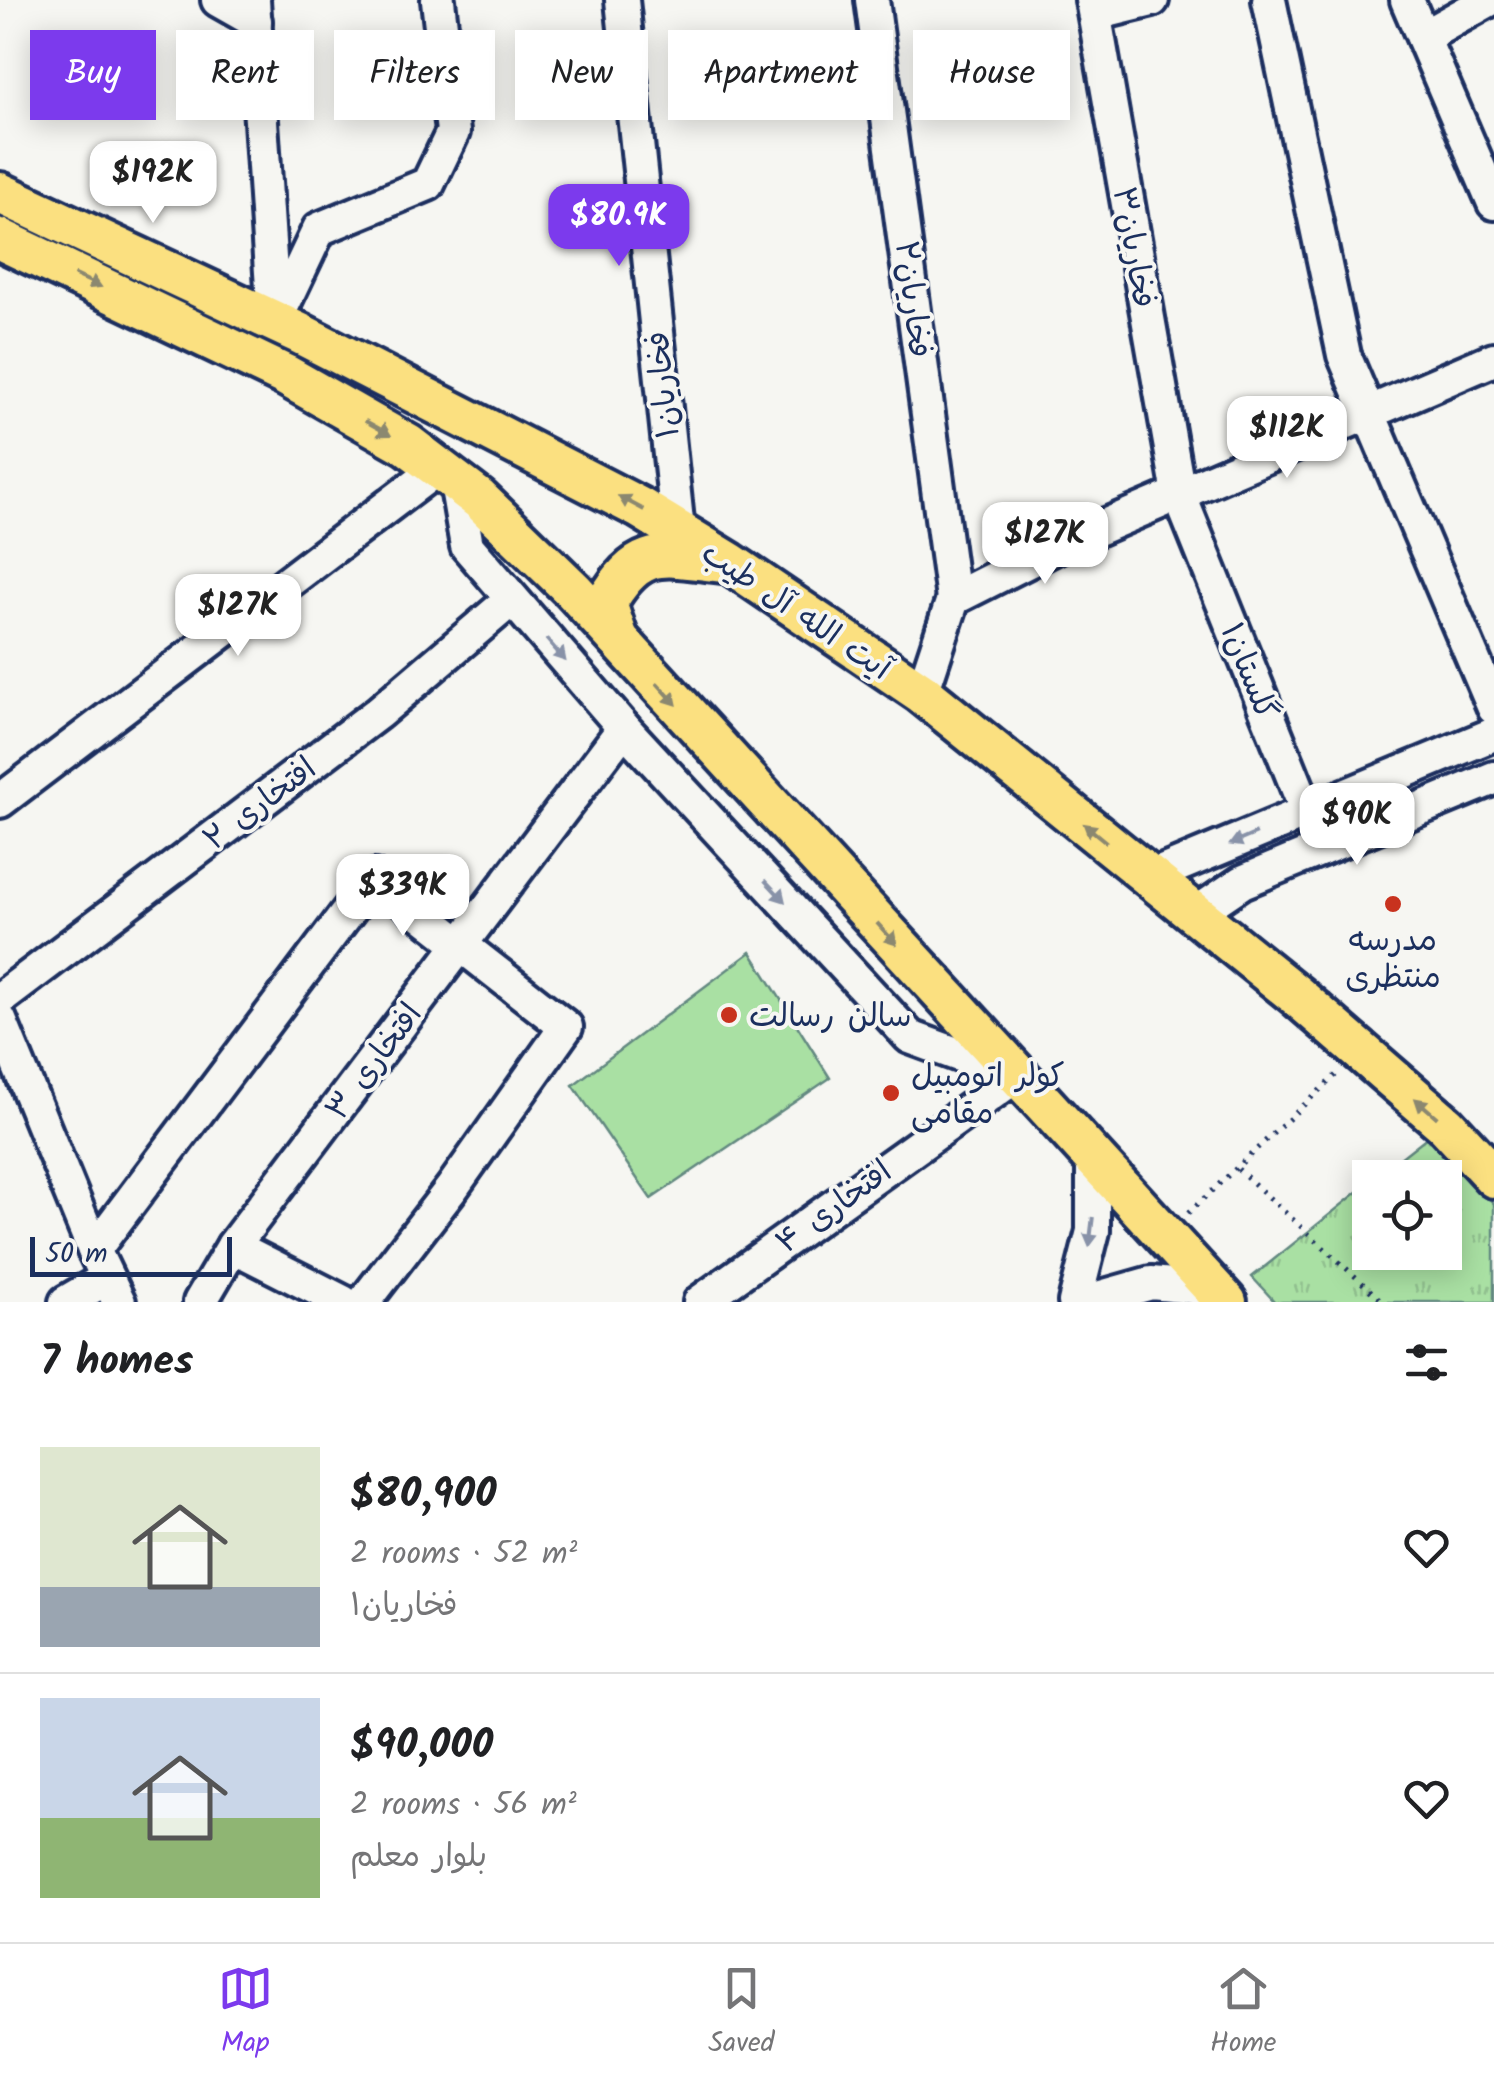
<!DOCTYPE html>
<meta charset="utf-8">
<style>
:root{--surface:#fff;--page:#f2f2f2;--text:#202124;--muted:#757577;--line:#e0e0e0;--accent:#7c3aed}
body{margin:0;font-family:Kalam,"Playpen Sans Arabic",sans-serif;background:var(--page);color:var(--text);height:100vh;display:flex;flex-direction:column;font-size:38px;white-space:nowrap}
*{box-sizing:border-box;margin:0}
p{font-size:32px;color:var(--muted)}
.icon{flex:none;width:55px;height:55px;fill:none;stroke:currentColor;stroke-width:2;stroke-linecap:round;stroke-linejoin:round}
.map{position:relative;height:1302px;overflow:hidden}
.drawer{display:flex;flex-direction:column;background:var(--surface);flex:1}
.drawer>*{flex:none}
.banner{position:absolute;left:30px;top:30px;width:1435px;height:90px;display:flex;gap:20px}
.tools{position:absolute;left:1352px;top:1160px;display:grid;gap:20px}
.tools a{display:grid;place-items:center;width:110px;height:110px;border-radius:0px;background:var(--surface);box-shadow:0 5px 25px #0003;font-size:50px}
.scale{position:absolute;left:30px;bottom:25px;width:202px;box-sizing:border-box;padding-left:10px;border:5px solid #1b2f5e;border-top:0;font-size:28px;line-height:35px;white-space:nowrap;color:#1b2f5e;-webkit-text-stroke:8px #f6f6f2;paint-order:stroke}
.price{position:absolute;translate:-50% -85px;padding:0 22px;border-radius:20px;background:#fff;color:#222;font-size:32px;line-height:65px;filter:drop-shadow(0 2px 5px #0008)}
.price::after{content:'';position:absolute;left:50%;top:60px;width:30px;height:22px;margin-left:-15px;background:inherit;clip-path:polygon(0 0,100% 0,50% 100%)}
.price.current{background:var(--accent);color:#fff}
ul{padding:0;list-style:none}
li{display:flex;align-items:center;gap:30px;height:250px;padding:0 40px}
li+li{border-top:2px solid var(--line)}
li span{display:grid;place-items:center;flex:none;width:280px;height:200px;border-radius:0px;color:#555}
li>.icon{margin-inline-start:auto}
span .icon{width:120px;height:120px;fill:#fffc;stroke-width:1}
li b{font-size:42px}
h2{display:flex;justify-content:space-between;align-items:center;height:120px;padding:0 40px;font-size:42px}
.pill{padding:0 35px;border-radius:0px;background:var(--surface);box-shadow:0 5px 25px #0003;font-size:35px;line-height:90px}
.pill.current{background:var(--accent);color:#fff}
.menu{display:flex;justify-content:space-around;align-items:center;height:140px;border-top:2px solid var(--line);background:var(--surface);font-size:28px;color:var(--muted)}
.menu a{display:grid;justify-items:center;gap:5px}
.menu .current{color:var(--accent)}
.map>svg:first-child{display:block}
.grass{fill:#a9e0a3;stroke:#628880;stroke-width:2.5}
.park{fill:url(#park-tufts);stroke:#628880;stroke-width:2.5}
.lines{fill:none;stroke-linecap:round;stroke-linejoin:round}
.minor-casing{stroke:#1b2f5e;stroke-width:40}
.major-casing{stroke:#1b2f5e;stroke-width:48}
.path{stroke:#1b2f5e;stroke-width:5;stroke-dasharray:2.5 8;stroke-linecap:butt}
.minor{stroke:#f6f6f2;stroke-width:32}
.major{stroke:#fbe080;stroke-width:40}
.oneway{fill:#8b886f}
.oneway2{fill:#8892a8}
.poi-dot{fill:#c8321e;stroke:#f6f6f2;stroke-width:4}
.labels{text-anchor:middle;stroke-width:8;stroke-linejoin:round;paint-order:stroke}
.street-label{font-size:32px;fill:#1b2f5e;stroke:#f6f6f2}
.poi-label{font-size:32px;fill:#1b2f5e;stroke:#f6f6f2;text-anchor:start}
</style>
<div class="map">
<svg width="1494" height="1302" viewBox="0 0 1494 1302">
<defs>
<pattern id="park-tufts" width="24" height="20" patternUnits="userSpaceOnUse" patternTransform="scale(2.5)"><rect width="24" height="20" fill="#a9e0a3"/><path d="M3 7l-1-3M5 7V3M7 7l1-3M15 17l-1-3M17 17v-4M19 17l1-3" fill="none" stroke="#91c08f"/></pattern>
</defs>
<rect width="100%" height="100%" fill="#f6f6f2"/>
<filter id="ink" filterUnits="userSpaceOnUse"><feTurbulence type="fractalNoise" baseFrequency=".01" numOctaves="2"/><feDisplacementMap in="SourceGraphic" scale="20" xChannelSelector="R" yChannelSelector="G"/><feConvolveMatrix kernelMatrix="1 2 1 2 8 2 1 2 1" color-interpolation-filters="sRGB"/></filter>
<g filter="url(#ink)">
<path class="grass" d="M751,952L830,1078L651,1199L573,1085Z"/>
<path class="park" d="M1432,1133L1494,1204V1302H1275L1252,1277L1370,1182V1252H1445V1178L1376,1177Z"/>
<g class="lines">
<g class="minor-casing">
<g id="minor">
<path d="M218,0L255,21"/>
<path d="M253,0L274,318"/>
<path d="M622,0L678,531"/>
<path d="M872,0L953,599"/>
<path d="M1092,0L1179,494L1322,849"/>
<path d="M1269,0L1344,355L1494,708"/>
<path d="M1407,0L1494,203"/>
<path d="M1095,14L1152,0"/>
<path d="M1423,37L1489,0"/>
<path d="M275,322L319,229L428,184L453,132L438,0"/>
<path d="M456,482L467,546L624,728L910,1037L1016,1076"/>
<path d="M922,693L953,599L1062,544L1494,359"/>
<path d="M0,801L438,468"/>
<path d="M1150,877L1494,734"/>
<path d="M1195,914L1242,882L1494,778"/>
<path d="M0,999L378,713L512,599"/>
<path d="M0,1020L94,1250L119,1302"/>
<path d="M233,1246L343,1302"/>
<path d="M94,1250L374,877L566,1027L452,1188L364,1302"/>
<path d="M66,1302L107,1278"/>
<path d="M200,1302L233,1246L624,728"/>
<path d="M700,1302L1016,1076"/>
<path d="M1075,1302L1093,1231V1160"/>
<path d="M1084,1302L1151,1283L1214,1289"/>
</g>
</g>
<g class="major-casing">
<g id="major">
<path d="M0,193L301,334L640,508L730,563L922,693L1296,995L1446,1125L1494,1177"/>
<path d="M0,239L285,375L408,445L479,499L573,590L1226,1302"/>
<path d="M618,639L606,603C640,545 661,555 722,562"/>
</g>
</g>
<g class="path">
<path d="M1238,1169L1383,1302"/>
<path d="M1188,1213L1337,1074"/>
</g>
<use href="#minor" class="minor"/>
<use href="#major" class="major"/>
</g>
<defs><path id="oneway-solid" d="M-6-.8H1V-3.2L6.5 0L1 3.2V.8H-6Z" transform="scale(2.5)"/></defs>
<g class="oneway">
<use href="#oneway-solid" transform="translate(88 281) rotate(25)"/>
<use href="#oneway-solid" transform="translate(378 428) rotate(29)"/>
<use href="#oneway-solid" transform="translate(631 503) rotate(-152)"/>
<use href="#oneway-solid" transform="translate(667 694) rotate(48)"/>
<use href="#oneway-solid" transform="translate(1095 833) rotate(-141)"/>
<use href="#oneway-solid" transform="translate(887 934) rotate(48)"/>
<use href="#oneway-solid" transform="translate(1426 1108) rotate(-139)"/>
</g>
<g class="oneway2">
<use href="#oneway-solid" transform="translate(556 650) rotate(49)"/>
<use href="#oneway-solid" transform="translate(1243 839) rotate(157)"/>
<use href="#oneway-solid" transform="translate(775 891) rotate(47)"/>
<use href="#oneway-solid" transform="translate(1091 1232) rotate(97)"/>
</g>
</g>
<g class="poi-dot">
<circle cx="1393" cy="904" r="10"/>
<circle cx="729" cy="1015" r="10"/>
<circle cx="891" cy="1093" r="10"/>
</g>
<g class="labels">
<g class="street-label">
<text transform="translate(1135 247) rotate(80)" y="11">فخاریان۳</text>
<text transform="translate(914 299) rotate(83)" y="11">فخاریان۲</text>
<text transform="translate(662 385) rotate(-96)" y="11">فخاریان۱</text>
<text transform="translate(797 610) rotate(34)" y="11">آیت الله آل طیب</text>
<text transform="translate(1250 671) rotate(68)" y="11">گلستان۱</text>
<text transform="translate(259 803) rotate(-37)" y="11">افتخاری ۲</text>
<text transform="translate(373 1061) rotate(-53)" y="11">افتخاری ۳</text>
<text transform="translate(833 1206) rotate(-36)" y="11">افتخاری ۴</text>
</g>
<g class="poi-label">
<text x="1393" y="950" text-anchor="middle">مدرسه<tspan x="1393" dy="37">منتظری</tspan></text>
<text x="749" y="1026">سالن رسالت</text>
<text x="911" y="1086">کولر اتومبیل<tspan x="911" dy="37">مقامی</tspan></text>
</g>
</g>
</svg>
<div class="tools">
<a><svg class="icon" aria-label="locate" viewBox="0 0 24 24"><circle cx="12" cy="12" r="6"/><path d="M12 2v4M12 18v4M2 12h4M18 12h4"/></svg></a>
</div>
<div class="scale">50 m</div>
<b class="price" style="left:153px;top:226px">$192K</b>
<b class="price current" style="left:619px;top:269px">$80.9K</b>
<b class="price" style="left:1287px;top:481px">$112K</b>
<b class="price" style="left:1045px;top:587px">$127K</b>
<b class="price" style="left:238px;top:659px">$127K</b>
<b class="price" style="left:1357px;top:868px">$90K</b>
<b class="price" style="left:403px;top:939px">$339K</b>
<div class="banner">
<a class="pill current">Buy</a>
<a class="pill">Rent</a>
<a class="pill">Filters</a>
<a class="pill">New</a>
<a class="pill">Apartment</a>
<a class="pill">House</a>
</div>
</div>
<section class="drawer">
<h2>7 homes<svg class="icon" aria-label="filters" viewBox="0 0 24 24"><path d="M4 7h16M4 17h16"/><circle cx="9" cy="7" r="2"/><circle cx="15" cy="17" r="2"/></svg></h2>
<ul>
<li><span style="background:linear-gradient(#dfe7d0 70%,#9aa5b1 0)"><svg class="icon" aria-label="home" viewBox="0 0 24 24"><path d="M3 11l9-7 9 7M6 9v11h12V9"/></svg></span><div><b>$80,900</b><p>2 rooms · 52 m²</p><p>فخاریان۱</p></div><svg class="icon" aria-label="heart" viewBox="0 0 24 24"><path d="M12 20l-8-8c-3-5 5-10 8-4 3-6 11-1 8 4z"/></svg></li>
<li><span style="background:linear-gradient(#c9d6e8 60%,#8fb573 0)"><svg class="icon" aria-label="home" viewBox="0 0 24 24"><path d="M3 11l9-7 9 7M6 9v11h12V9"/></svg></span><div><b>$90,000</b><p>2 rooms · 56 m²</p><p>بلوار معلم</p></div><svg class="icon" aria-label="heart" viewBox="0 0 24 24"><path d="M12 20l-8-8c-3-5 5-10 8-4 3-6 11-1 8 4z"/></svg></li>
</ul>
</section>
<nav class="menu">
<a class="current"><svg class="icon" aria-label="map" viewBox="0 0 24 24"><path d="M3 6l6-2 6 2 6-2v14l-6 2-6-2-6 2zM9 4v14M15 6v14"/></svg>Map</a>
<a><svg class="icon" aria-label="saved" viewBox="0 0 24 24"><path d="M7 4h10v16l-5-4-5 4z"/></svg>Saved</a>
<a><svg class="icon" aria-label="home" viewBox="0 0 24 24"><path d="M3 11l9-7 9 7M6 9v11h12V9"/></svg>Home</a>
</nav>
